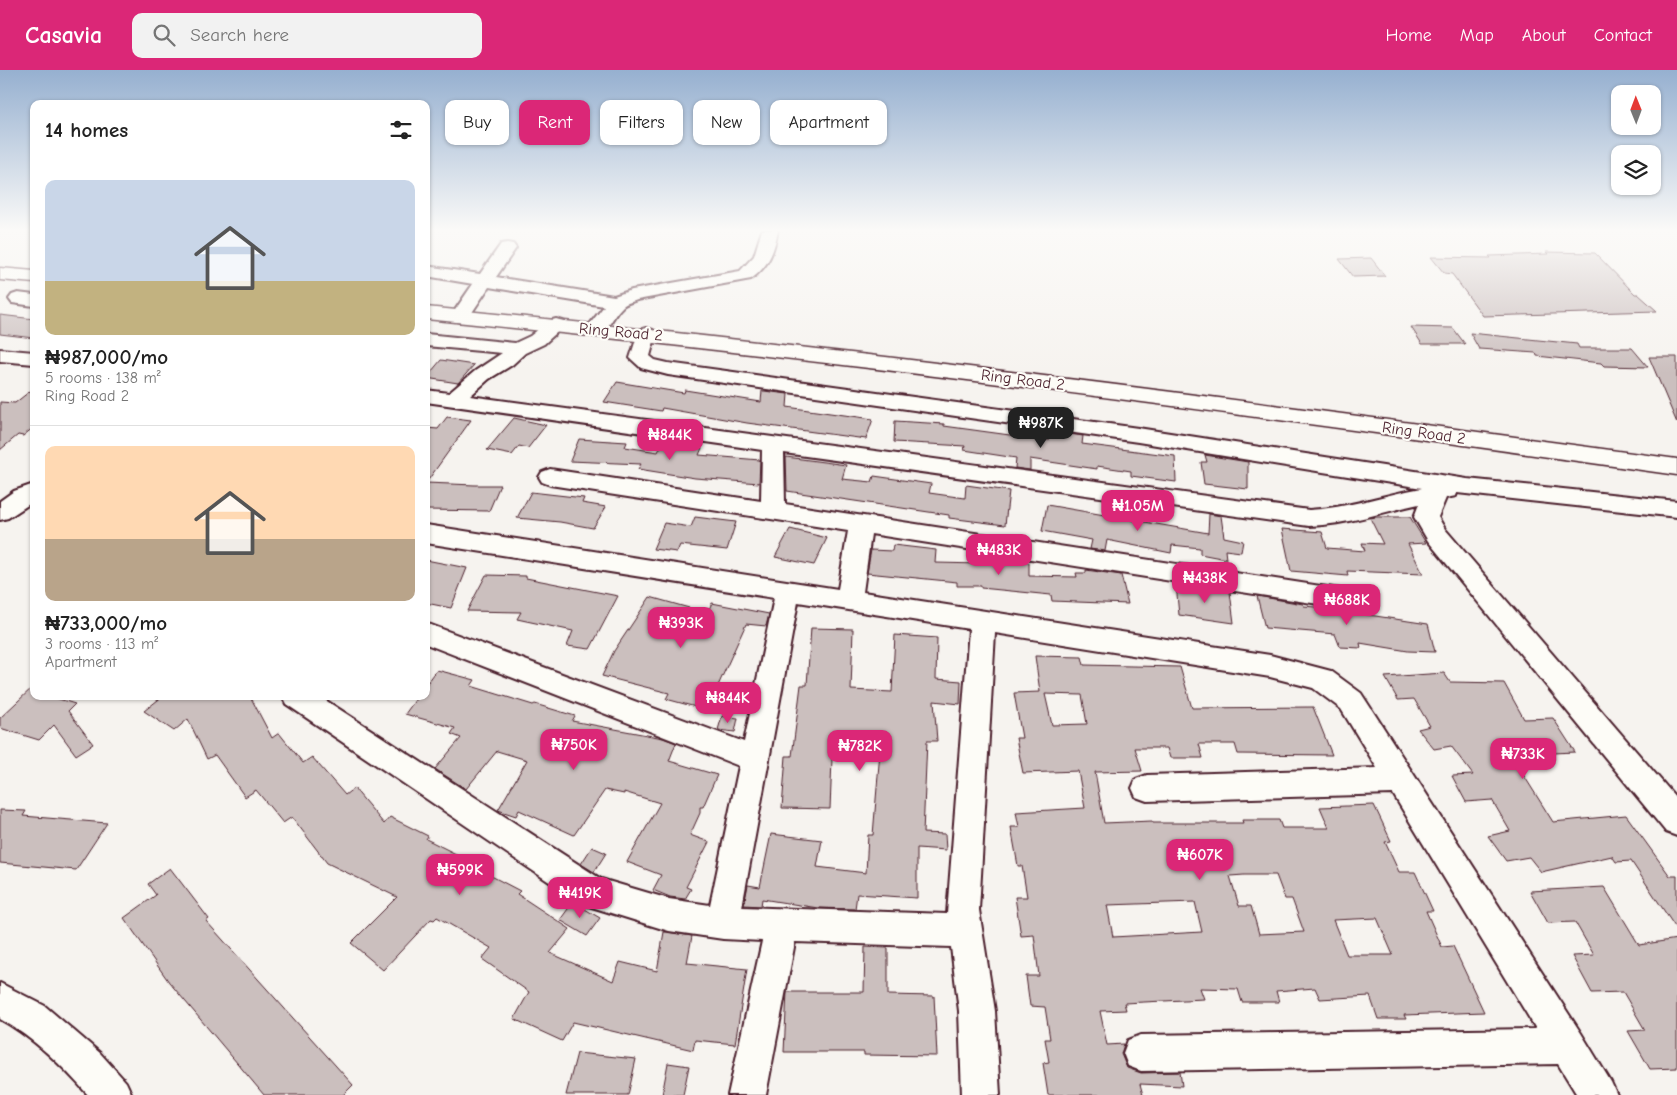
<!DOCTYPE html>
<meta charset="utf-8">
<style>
:root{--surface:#fff;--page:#f2f2f2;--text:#222;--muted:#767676;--line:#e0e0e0;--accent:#db2777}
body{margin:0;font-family:"Comic Neue",sans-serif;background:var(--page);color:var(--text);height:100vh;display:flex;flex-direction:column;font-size:19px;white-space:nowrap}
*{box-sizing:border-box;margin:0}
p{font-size:16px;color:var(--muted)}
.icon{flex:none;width:28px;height:28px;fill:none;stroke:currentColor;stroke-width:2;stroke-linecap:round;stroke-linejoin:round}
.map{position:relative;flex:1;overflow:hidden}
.sheet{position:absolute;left:30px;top:30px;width:400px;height:600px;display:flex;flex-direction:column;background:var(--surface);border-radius:10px;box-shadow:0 1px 4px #0004}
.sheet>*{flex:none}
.guide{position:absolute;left:445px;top:30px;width:475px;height:45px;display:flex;gap:10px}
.needle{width:32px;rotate:359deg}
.fabs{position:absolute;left:1611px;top:15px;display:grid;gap:10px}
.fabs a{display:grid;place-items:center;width:50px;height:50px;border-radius:10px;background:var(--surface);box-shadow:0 1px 4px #0004;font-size:25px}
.price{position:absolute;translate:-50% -42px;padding:0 11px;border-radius:10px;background:var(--accent);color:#fff;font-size:16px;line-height:32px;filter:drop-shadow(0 1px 2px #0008)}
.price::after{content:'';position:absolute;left:50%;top:30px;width:15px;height:11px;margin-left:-8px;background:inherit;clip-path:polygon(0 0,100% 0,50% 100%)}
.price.active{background:#222;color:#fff}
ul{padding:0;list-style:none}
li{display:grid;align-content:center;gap:10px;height:265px;padding:0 15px}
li+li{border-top:1px solid var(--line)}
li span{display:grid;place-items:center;height:155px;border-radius:10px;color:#555}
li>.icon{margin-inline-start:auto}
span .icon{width:90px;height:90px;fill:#fffc;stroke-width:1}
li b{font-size:21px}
h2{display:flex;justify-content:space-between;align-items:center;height:60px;padding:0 15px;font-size:21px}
.pill{padding:0 18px;border-radius:10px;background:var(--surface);box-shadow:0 1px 4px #0004;font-size:18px;line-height:45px}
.pill.active{background:var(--accent);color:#fff}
header{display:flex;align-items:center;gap:30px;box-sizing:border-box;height:70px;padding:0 25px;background:var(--accent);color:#fff}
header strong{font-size:24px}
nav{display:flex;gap:28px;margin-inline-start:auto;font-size:18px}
.search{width:350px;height:45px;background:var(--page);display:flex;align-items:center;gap:12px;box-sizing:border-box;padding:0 18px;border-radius:10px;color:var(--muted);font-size:19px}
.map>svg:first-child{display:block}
.building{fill:#cbbfbe;stroke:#4a1f2b;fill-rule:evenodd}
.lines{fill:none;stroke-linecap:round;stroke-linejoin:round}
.minor-casing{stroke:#4a1f2b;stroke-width:4}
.major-casing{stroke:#4a1f2b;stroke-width:3}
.minor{fill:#fdfcf7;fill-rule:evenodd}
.major{fill:#fdfcf7;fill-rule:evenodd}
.labels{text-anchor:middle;stroke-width:4.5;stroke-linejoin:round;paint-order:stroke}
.street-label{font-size:16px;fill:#4a1f2b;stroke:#fdfcf7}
</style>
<header>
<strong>Casavia</strong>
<div class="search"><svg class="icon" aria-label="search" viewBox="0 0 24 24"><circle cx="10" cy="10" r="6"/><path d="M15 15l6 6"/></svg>Search here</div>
<nav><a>Home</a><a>Map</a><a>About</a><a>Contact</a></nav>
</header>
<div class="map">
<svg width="1677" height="1025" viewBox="0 0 1677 1025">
<rect width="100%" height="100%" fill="#f6f3ef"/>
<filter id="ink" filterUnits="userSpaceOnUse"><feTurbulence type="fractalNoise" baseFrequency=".02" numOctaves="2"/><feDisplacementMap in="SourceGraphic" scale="10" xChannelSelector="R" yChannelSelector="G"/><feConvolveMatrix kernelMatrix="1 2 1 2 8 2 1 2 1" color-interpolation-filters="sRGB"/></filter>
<g filter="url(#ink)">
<g class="building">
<path d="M1546,182L1595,183L1635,224H1638L1657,241L1483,246L1452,204L1444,203L1431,187L1491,188L1489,186L1548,184Z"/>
<path d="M1371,188L1385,206L1353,207L1339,189Z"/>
<path d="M0,245L34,249V268L0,264Z"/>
<path d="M1411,257L1453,258L1465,274H1422Z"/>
<path d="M1470,263L1577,274L1579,278H1632L1648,297L1604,296L1601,293L1537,286L1536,283L1479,279Z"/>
<path d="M1649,287H1677V353Z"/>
<path d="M441,290L474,295L458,313L426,308Z"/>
<path d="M617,312L684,323L685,320L761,332L762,321H764L788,324L787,337L873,349L866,369L747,353L662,338L661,341L604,332Z"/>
<path d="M34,318V357L23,366L18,365L0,380V332L15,333Z"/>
<path d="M447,347L471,350L426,413V358L438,359Z"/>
<path d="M514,348L546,355L528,378L519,376L512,385L487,380Z"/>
<path d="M895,351L944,354V356L1046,370H1049L1050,361L1083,366L1082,374L1175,386L1176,412L1131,406V401L1097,396V399L1030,389V400L1015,398L1016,388L964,380L965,376L894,372Z"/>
<path d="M579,369L627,372L625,377L658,382L663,372L702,378L699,385L760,390L759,413L695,408L638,399L641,394L570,391Z"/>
<path d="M1205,385L1248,392V419L1204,414L1201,392H1207Z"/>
<path d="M786,387L846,395L842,409L872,412L874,406L931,414L929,423L965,428L966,415L1009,421L1005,455L949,448V445L787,421Z"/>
<path d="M426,413L475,415H500L489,441L426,440Z"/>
<path d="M531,422L584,428L582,433L606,437L593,458L560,452L517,448Z"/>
<path d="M1047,435L1208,463L1209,444L1221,446L1224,467L1243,471L1241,482L1225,480L1226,489L1200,484V478L1172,475L1171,483L1107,470L1105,481L1090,479L1092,470L1042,461Z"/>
<path d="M695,447L736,452L727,480L680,475L677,482L653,479L664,453L691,457Z"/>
<path d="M1376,447H1410L1426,473L1408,474L1423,504L1347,501L1348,506L1291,501L1282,459L1322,462L1327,478L1365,481L1362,473L1383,474L1370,448Z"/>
<path d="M790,459L827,468L814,495L775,487Z"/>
<path d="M893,475L936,480L935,493L982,494V488L1029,493V506L1077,507L1076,503H1086V500L1121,505L1128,534L1052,531L1051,525L981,518V516H957V512L867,503L871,480L892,481Z"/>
<path d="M426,490L467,498L451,538L426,533Z"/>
<path d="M486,505L526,506V508L618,526L590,579L567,576L573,561L517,549L521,542L467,541Z"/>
<path d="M1176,514L1230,522L1234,553L1179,545Z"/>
<path d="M1257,526L1303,534L1304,536L1348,540L1349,542L1428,554L1435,582L1408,581L1360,573L1361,578L1340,577L1335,564L1265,558Z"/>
<path d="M650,527L707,543L712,533L769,544L766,556L746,554L707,640L666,629L669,623L602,606L614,581Z"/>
<path d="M811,558L853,559L851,620L892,622L895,565L937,568L936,609L961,611L960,634L934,631L937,671H927L923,763L945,764L946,780L917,778V828L857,824L855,839L818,838L762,829L761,836L744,835L748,815L760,817L771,764L822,770L817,797L866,803L868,765H873L880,682L863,680L866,666L833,664L830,739L782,738L786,686H792L801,615H807Z"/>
<path d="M1035,586L1082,587L1084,595L1180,597L1192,638L1313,637L1332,685L1238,684L1235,674H1199L1203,688H1170L1167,678H1135L1142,701L1095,702L1104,753L1152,751L1153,753H1243L1242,750H1279L1282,758H1329L1320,737L1374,735L1391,771L1385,772L1399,802H1415L1433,841H1426L1442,877L1453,876L1484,942L1404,945L1406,949H1378L1370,926L1320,929L1315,918L1276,921L1279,932H1242L1238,919L1200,918L1204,929L1124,933L1126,940L1100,941L1107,975L1124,974L1121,984L1127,998L1141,1003L1180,1002L1182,1016L1140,1014L1143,1025H1048L1043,993L1049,992L1045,969H1050L1045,937L1030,936L1026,906H1039L1034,865L1021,866L1015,827H1027L1022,796H1018L1011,757H1019L1016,742L1085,738L1078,701L1023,703L1016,668H1022L1014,623L1040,622ZM1045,624L1082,625L1087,654L1052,655ZM1244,805H1276L1285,829H1292L1304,862L1259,864L1251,836H1239L1230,806ZM1195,832L1202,862L1113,867L1107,835ZM1377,848L1393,885H1347L1333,850Z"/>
<path d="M437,600L475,610L471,616L533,635L535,634L575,646L572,651L663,668L676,673L669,691L717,705L703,737H700V743L690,765L709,772L686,817L691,819L685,829L670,827L653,820L661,805L627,792L660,733L624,722V724L605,720L574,765L519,740L516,746L498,740L527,690L497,681L466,719L435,699L461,668L451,664L455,658L405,644L418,626H426V615Z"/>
<path d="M1444,603L1450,612L1504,613L1524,649L1553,648L1575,682L1511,685L1553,752L1626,745L1670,806H1677V860L1631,791L1616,792L1612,786L1541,802L1529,787L1506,791L1488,766L1510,761L1492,730L1466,732L1452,706L1473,705L1451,676L1434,679L1418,659L1430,656L1414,629L1398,630L1385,607Z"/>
<path d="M34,616V626H49L75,634L68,641L93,674L76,685L54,655L39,670L0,658V648Z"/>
<path d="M163,626H250L272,668L279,663L303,693L312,687L345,725L354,718L384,754L390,747L428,766L426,769L476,794L474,797L520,821L517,824L570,859L550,883L613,911L620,892L657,901L664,862H667L692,866L687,893L747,899L735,974L695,970L693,980L573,952L562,971L514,949L529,922L482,889L491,878L437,847L434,850L431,849L383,900L351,873L397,827L327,793L292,747L283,753L256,720L245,727L215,685L207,689L188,649L174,661L144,641Z"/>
<path d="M722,646L738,648L735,662L718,660Z"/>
<path d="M0,740L26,741L23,746L107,753L76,800L0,793Z"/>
<path d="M592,777L606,783L594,802L581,794Z"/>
<path d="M170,798L209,849L206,851L353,1015L343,1025H264L169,912L124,848L156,825L148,814Z"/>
<path d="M1604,817L1639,875L1677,869V998L1650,999L1628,961L1645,960L1623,922L1592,923L1572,886L1594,885L1575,852L1548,853L1530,821Z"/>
<path d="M573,832L600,848L587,866L560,850Z"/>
<path d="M865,877L888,878V925L934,926L937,986L864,985V982H784L787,922H864Z"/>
<path d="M577,983L636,989L628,1025H566Z"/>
<path d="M668,993L689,996L683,1025H662Z"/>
</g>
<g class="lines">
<g class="minor-casing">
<g id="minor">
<path d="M762,160H778C774,181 769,196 751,209L637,230C632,232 625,233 622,237C610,248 608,268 589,263L586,259L604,236L489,217L467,250L460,252L453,250L451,246L473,214L426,206V196L480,204L501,174L507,173L513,174L516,178L496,207L614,226L632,220L740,201L754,186Z"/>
<path d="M18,223L34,225V236L12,233L9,229L12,225Z"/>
<path d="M556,249L563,251L565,255L544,274L525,283L512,295L489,309L470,326L1309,440C1347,438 1384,425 1422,418L1138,372L668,305L641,298L630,288L639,260L646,258L653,260L656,264L650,286L655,290L668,293L1138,358L1467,409L1677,431V447L1457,423L1456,426L1446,428L1438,447L1445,459L1677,729V766L1666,762L1428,471L1414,447L1419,434C1382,442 1346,455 1309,456L784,383L785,434L1353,521L1357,528L1353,535L1344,538L871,464L863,522L1270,585L1331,601L1361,623L1581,963L1611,1012L1617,1025H1577L1558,994L1141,1001L1128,996L1123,983L1128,970L1141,965L1536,959L1393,724L1147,731L1136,727L1132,718L1136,709L1147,705L1377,698L1341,639L1313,618L1270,607L995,563L979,840L995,941L1000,1025H962L959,941L951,877L795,872L766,1025H728L762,871L723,869L669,861L582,834L286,634L282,626H319L601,809L669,829L710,835L739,696L426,574V553L744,672L774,528L426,473V455L838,519L848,461L550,415L542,412L539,407L542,402L550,399L761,431L762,380L426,332V320L449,323L475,301L502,283L426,276V264L515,273L530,266L549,251ZM798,532L969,559L947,844L742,837Z"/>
<path d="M0,279L34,282V294L0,291Z"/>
<path d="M34,414V431L8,448L0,450V431L14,421Z"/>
<path d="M0,913L45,936L100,983L126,1012L132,1025H88C63,996 34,968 0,949Z"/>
</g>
</g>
<g class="major-casing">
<g id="major">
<path d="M0,198L34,201V213L0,210Z"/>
<path d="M426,237C844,278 1261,332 1677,389V405C1261,346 845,291 426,249Z"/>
</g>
</g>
<use href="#minor" class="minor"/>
<use href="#major" class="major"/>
</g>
</g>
<linearGradient id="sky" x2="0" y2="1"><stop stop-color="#96b0d0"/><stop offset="0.53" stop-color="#fbfaf8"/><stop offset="1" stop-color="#fbfaf8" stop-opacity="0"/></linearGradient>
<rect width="1677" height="303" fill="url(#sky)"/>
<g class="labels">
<g class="street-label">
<text transform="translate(621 261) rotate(5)" y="6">Ring Road 2</text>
<text transform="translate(1023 309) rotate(7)" y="6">Ring Road 2</text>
<text transform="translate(1424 362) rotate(8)" y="6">Ring Road 2</text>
</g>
</g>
</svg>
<div class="fabs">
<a><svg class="needle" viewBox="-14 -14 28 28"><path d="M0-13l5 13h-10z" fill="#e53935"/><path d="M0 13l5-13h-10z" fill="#767676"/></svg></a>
<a><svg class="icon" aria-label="layers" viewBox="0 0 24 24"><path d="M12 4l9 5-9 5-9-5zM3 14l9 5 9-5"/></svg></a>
</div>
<b class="price active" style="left:1041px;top:379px">₦987K</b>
<b class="price" style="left:670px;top:391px">₦844K</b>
<b class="price" style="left:1138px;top:462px">₦1.05M</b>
<b class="price" style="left:999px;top:506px">₦483K</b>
<b class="price" style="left:1205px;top:534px">₦438K</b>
<b class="price" style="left:1347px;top:556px">₦688K</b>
<b class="price" style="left:681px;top:579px">₦393K</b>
<b class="price" style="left:728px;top:654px">₦844K</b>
<b class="price" style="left:574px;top:701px">₦750K</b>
<b class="price" style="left:860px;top:702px">₦782K</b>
<b class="price" style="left:1523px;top:710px">₦733K</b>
<b class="price" style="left:1200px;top:811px">₦607K</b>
<b class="price" style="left:460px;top:826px">₦599K</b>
<b class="price" style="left:580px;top:849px">₦419K</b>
<div class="guide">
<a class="pill">Buy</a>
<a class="pill active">Rent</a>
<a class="pill">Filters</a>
<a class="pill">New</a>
<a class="pill">Apartment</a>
</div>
<section class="sheet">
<h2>14 homes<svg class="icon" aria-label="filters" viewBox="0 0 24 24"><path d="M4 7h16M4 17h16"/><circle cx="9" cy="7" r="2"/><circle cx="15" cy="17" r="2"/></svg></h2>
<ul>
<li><span style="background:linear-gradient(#c9d6e8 65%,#c2b280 0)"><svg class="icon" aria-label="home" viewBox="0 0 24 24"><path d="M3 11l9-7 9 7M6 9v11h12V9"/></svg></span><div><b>₦987,000/mo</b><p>5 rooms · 138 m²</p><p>Ring Road 2</p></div></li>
<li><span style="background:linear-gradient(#ffd9b3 60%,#b9a48a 0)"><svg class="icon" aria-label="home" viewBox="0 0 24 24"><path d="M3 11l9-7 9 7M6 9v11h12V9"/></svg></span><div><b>₦733,000/mo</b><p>3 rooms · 113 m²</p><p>Apartment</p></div></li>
</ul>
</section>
</div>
